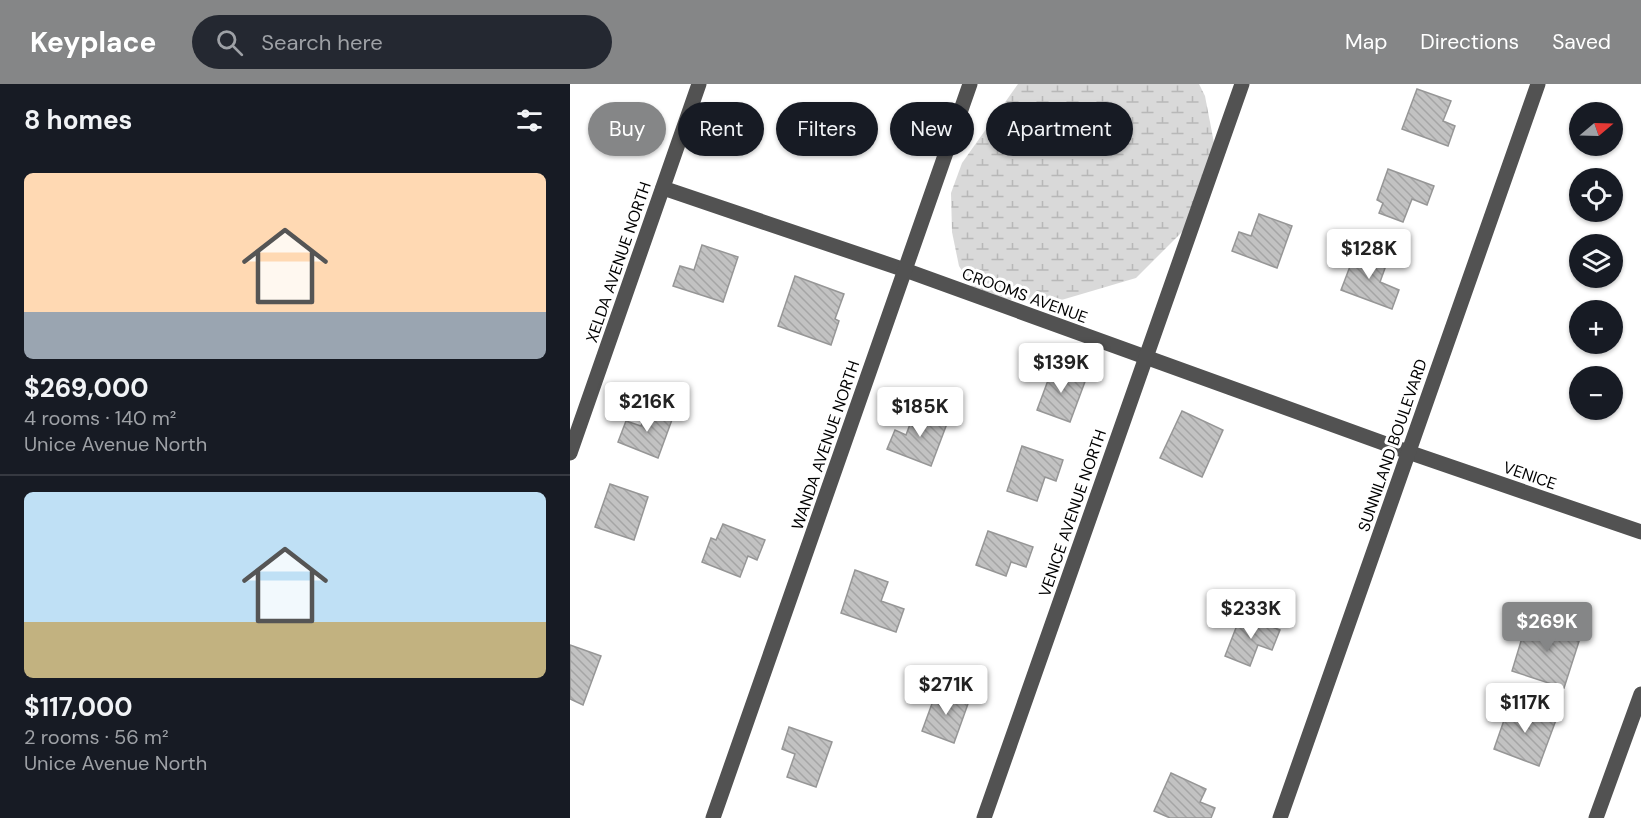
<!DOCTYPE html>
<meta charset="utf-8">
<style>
:root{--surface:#171b24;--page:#242831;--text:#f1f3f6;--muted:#9ea1a6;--line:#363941;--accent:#858687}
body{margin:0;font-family:"DM Sans",sans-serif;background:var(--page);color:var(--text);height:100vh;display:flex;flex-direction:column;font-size:22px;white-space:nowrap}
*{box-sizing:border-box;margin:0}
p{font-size:20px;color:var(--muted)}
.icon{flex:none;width:33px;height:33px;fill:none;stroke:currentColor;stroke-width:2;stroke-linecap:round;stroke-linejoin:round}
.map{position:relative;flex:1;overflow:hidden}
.side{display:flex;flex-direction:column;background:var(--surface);width:570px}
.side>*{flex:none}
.banner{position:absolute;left:18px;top:18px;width:570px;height:54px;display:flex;gap:12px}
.needle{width:39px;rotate:71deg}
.tools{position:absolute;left:999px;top:18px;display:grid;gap:12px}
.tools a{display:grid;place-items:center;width:54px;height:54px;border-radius:50%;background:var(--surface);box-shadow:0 2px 4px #0004;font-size:30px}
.price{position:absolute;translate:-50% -51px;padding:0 14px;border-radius:6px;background:#fff;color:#222;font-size:20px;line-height:39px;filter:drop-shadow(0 2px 3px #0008)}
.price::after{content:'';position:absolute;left:50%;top:36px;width:18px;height:14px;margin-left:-9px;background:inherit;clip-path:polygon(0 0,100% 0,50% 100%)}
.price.current{background:var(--accent);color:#fff}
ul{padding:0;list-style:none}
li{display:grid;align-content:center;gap:12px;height:318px;padding:0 24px}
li+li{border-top:2px solid var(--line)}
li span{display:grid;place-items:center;height:186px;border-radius:9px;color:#555}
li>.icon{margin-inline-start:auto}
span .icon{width:108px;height:108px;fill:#fffc;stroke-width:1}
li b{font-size:26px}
h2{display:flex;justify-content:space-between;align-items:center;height:72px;padding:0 24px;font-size:26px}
.pill{padding:0 21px;border-radius:27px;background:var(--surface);box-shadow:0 2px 4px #0004;font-size:21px;line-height:54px}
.pill.current{background:var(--accent);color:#fff}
header{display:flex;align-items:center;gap:36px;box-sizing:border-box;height:84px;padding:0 30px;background:var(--accent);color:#fff}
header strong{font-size:28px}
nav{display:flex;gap:33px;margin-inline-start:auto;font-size:21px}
.search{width:420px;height:54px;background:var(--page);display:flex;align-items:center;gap:15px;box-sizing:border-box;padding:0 21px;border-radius:33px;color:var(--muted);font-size:22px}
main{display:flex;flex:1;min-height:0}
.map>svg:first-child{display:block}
.wetland{fill:url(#wetland-marsh)}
.building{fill:url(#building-back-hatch);stroke:#969696;stroke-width:1.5}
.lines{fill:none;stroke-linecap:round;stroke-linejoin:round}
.minor{stroke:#525252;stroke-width:15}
.labels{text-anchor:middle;stroke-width:6;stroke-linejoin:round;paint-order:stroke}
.street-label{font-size:16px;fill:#000;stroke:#fff}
</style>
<header>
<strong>Keyplace</strong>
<div class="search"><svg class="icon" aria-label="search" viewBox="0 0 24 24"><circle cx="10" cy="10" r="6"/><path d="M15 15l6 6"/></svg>Search here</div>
<nav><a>Map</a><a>Directions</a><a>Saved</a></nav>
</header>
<main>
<section class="side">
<h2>8 homes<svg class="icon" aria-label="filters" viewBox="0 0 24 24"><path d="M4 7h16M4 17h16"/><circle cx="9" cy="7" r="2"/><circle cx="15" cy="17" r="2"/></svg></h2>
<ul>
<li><span style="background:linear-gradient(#ffd9b3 75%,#9aa5b1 0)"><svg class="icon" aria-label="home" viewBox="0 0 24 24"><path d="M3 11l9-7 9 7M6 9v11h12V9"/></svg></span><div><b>$269,000</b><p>4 rooms · 140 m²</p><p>Unice Avenue North</p></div></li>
<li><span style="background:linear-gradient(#bfe0f5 70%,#c2b280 0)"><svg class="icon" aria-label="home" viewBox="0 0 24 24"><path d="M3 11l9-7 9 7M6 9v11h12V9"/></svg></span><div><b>$117,000</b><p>2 rooms · 56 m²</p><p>Unice Avenue North</p></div></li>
</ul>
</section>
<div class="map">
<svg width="1071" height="734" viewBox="0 0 1071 734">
<defs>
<pattern id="wetland-marsh" width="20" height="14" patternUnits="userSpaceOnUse" patternTransform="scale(1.5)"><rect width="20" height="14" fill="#d9d9d9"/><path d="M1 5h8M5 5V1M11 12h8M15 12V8" fill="none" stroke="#b8b8b8"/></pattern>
<pattern id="building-back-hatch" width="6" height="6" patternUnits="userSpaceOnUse" patternTransform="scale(1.5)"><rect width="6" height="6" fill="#c2c2c2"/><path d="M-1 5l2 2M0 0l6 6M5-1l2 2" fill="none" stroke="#a5a5a5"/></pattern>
</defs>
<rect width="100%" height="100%" fill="#fff"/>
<path class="wetland" d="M448,0H629L635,12L644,59L616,144L566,194L488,217L441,216L423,213L403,204L389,182L382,148L381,109L392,79Z"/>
<g class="building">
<path d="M847,5L881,17L873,37L885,42L878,62L832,45Z"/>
<path d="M818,85L864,102L857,121L842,115L833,138L809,129L813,119L807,116Z"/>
<path d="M689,130L722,142L707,184L662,167L669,148L681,152Z"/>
<path d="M132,161L168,173L153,218L103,202L110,182L124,186Z"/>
<path d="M787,164L818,176L810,198L829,206L822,225L771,206Z"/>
<path d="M225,192L274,210L265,235L269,237L261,261L208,242Z"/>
<path d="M483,283L516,295L500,338L467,326Z"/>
<path d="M78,323L103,333L88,374L48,358L56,337L71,342Z"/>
<path d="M346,324L378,337L361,382L317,365L325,346L336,351Z"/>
<path d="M612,327L653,346L632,393L590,374Z"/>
<path d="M452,362L493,376L486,397L475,393L467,417L437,407Z"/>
<path d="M40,400L78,413L64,456L25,443Z"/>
<path d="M153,440L195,456L187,476L178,472L170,493L132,478L141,454L146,456Z"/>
<path d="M418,447L463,463L456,483L441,478L436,492L406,481Z"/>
<path d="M285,486L318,498L311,517L334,525L326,548L271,529Z"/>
<path d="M671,531L710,546L702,566L688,561L680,582L655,572Z"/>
<path d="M968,534L1012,548L994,604L942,587L955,544L964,547Z"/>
<path d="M0,561L31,572L13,621L0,615Z"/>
<path d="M367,606L399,617L384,659L352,647Z"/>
<path d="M940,619L986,636L969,682L924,665Z"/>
<path d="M219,643L262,658L246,703L217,693L225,670L212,665Z"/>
<path d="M601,689L636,705L630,718L645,724L641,734H600L584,727Z"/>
</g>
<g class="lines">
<g class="minor">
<path d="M93,104L335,186L838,368L1071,448"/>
<path d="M0,369L129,0"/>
<path d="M143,734L400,0"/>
<path d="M414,734L672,0"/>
<path d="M710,734L968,0"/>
<path d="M1026,734L1071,610"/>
</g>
</g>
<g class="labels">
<g class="street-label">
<text transform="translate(48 178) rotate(-71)" y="6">XELDA AVENUE NORTH</text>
<text transform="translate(455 211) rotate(20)" y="6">CROOMS AVENUE</text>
<text transform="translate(255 361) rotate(-71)" y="6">WANDA AVENUE NORTH</text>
<text transform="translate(822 361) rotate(-71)" y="6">SUNNILAND BOULEVARD</text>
<text transform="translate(960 391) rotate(19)" y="6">VENICE</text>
<text transform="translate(502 429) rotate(-71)" y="6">VENICE AVENUE NORTH</text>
</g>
</g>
</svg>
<div class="tools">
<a><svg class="needle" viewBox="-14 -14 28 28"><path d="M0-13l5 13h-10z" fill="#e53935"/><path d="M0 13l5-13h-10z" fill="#9ea1a6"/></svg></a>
<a><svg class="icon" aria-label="locate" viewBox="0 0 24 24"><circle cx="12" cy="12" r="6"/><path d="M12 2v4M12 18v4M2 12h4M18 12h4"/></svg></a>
<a><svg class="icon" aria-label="layers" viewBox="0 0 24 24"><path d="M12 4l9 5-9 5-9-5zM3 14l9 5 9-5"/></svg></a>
<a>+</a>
<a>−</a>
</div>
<b class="price" style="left:799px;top:196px">$128K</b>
<b class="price" style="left:491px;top:310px">$139K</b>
<b class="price" style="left:77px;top:349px">$216K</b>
<b class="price" style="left:350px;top:354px">$185K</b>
<b class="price" style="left:681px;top:556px">$233K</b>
<b class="price current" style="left:977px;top:569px">$269K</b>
<b class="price" style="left:376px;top:632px">$271K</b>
<b class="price" style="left:955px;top:650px">$117K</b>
<div class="banner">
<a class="pill current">Buy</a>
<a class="pill">Rent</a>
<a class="pill">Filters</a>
<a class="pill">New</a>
<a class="pill">Apartment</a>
</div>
</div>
</main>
